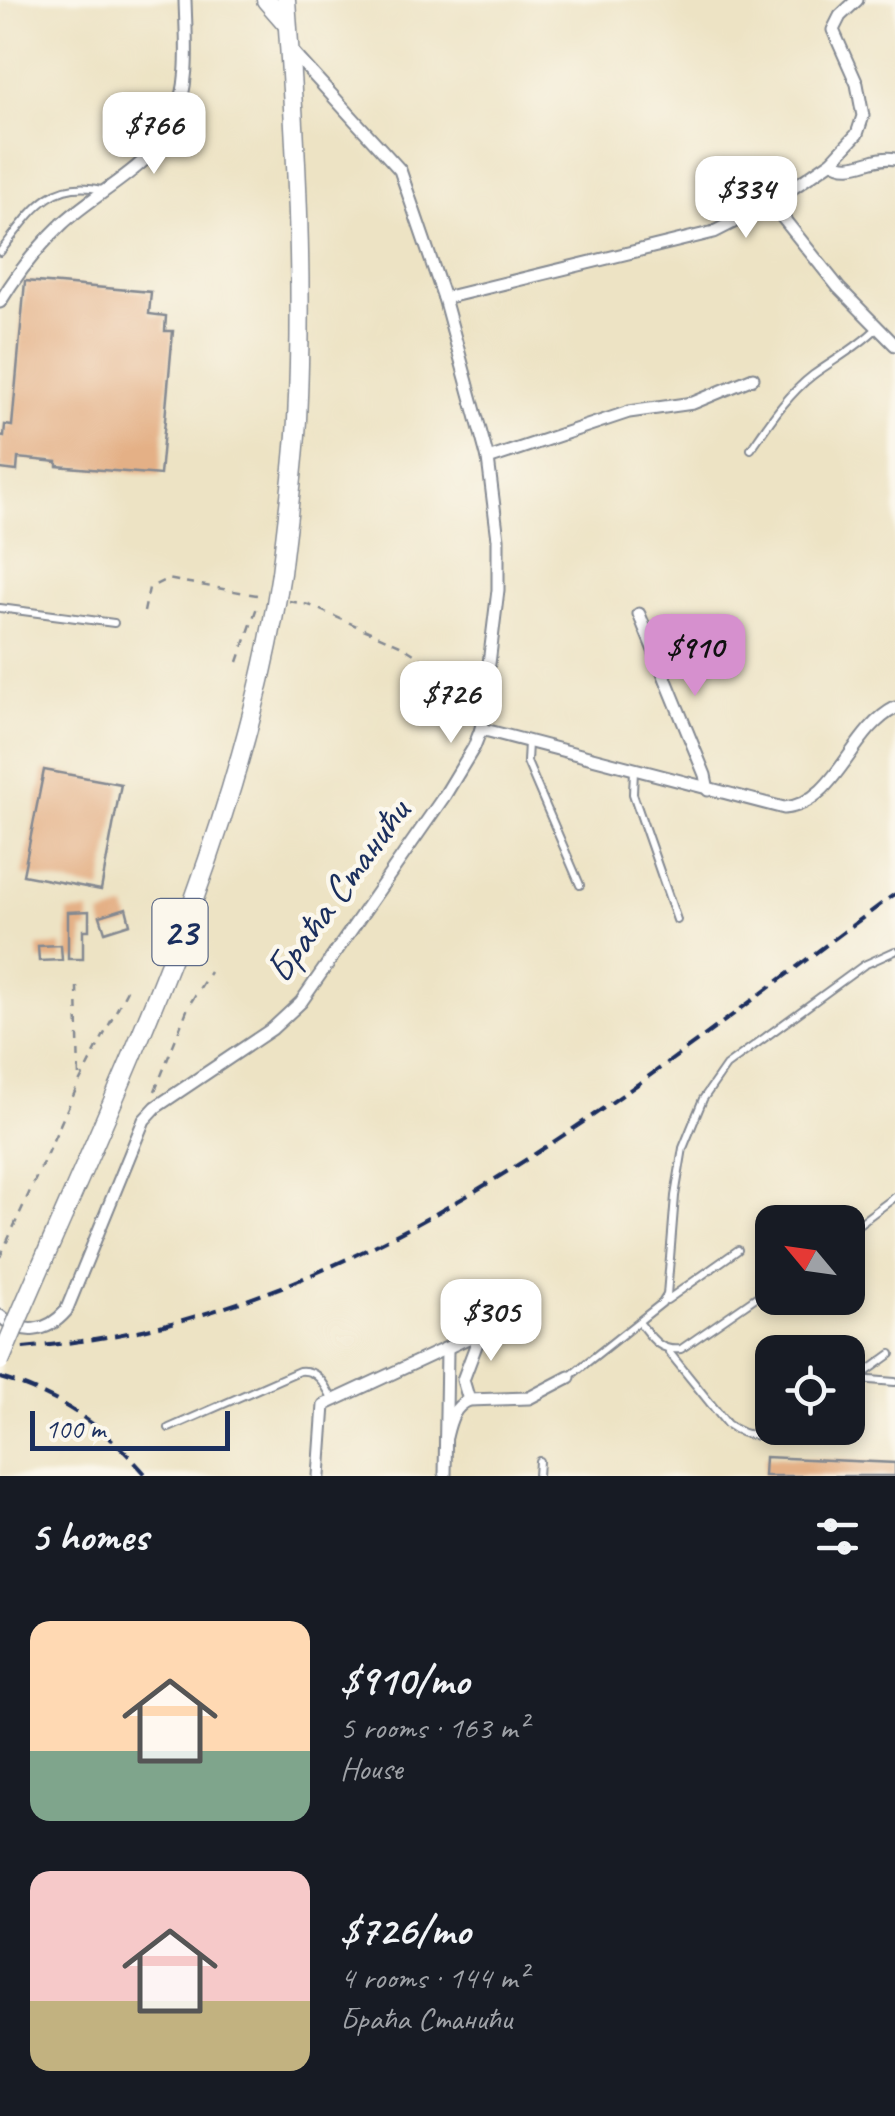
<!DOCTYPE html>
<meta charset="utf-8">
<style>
:root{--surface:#171b24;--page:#20242c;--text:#f1f3f6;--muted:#9ea1a6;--accent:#d690ce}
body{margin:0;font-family:Caveat,sans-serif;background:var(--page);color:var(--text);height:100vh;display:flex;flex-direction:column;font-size:38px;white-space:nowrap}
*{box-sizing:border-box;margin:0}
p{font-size:32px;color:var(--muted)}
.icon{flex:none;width:55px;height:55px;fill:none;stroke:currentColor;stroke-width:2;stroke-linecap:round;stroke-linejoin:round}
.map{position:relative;height:1476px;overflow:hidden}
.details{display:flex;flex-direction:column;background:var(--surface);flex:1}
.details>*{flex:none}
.needle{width:65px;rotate:299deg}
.fabs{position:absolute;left:755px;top:1205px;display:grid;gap:20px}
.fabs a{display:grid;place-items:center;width:110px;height:110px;border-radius:20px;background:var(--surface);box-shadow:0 5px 15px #0003;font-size:50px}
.scale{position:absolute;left:30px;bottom:25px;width:200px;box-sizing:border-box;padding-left:10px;border:5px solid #1b2f5e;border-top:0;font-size:28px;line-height:35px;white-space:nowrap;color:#1b2f5e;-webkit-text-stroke:8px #fbf7ec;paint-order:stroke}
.price{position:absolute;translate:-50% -85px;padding:0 22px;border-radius:20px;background:#fff;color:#222;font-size:32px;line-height:65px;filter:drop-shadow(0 2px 5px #0008)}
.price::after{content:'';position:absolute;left:50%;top:60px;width:30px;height:22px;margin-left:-15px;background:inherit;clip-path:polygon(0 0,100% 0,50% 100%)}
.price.on{background:var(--accent);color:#111}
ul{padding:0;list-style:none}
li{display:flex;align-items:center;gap:30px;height:250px;padding:0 30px}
li span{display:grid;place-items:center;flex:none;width:280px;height:200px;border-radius:20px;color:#555}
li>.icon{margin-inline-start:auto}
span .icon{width:120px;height:120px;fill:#fffc;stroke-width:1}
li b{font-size:42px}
h2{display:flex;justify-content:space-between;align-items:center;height:120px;padding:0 30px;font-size:42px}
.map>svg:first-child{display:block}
.building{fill:#e4b086}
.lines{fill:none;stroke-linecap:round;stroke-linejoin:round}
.lane-casing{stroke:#848991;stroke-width:10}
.street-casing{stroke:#848991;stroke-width:15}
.primary-casing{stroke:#848991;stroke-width:21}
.path{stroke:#848991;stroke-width:2.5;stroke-dasharray:8 8;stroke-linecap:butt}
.lane{stroke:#fff;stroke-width:6}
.street{stroke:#fff;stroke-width:11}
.primary{stroke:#fff;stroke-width:18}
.rail{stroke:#1b2f5e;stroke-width:4;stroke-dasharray:15 8;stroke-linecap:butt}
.primary-bridge-casing{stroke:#848991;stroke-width:21;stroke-linecap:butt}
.primary-bridge{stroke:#fff;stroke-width:18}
.labels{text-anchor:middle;stroke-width:9;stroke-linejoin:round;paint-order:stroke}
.shield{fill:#fbf7ec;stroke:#5e6b89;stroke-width:2.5}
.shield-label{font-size:38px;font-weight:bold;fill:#1b2f5e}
.street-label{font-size:40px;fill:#1b2f5e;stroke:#fbf7ec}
</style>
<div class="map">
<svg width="895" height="1476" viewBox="0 0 895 1476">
<rect width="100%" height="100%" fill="#fbf7ec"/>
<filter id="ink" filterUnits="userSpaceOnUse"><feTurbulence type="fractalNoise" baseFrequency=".01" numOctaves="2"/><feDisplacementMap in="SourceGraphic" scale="20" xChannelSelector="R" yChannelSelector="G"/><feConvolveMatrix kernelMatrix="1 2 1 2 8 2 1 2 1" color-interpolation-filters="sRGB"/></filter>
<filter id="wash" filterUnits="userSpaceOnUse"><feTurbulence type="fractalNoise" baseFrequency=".0048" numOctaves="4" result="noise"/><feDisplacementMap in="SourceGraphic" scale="40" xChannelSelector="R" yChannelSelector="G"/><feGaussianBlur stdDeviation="2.25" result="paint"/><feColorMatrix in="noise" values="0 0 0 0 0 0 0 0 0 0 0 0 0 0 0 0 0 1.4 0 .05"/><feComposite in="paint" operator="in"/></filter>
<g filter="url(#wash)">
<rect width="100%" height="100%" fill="#ede3c4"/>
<g id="blocks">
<g class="building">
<path d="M25,281L151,292L149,314L166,316L165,331H173L160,475L57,466V462L18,458L17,471L0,469V436L4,437L5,425L12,426Z"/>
<path d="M44,770L121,784L101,890L23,875Z"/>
<path d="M126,908L130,924L105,932L100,916Z"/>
<path d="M89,911V930H83V959H68V912Z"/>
<path d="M61,945L62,960L39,961L38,946Z"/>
<path d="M765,1457L895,1463V1476H764Z"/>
</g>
</g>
</g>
<g filter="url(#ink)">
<use href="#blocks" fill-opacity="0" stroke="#848991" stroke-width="2.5"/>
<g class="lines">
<g class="lane-casing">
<g id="lane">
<path d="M0,252C30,215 49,177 102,190"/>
<path d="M751,449C769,423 788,394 813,375C835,359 857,348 877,328"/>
<path d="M0,608L114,623"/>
<path d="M528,742L527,762L580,885"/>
<path d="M634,770L633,794L677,920"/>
<path d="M848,1232L895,1197"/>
<path d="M667,1300L738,1250"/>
<path d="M639,1322C651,1337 659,1352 681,1349L772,1286"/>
<path d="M669,1352L727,1424C748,1439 766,1439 789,1428"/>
<path d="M570,1376L662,1303L667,1295L675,1196L683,1148L703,1099L726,1066L864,965L895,951"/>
<path d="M857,1379L895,1382"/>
<path d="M848,1385L891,1354"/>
<path d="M169,1428L299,1371C318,1369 325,1385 333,1400"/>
<path d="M538,1476L539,1461"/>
</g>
</g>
<g class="street-casing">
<g id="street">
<path d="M832,161C852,176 873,154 895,159"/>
<path d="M771,203L839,288L895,345"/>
<path d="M444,298L714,232L771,203L832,161L857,134L863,116L857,84L833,30L840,16L857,0"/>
<path d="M0,302C17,274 38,247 62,224C97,191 153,167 174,121C191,84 186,40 185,0"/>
<path d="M488,459L629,412L693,403L753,378"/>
<path d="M639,614L705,775L708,790"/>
<path d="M481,729L784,808C837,803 850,731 895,708"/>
<path d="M0,1316C22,1336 47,1333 66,1311L144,1120L156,1107L272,1029L301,1002L445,795L474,747L481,729L498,590V539L488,459L444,298L400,170L290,49"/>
<path d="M469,1400L463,1380L481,1332"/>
<path d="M446,1437C450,1421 453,1407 469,1400L529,1398L569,1377"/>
<path d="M319,1476L324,1405L481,1332"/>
<path d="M445,1476L447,1350"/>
</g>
</g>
<g class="primary-casing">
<g id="primary">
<path d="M266,0L287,24"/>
<path d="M281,573C287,522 294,471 297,420C304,280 296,140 286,0"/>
</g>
</g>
<g class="path">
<path d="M289,601L309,605L400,645L473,692"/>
<path d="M144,612L149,588L167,579L262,596"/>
<path d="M238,662L257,607"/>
<path d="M77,987L79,1081"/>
<path d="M155,1091L189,1005L210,972"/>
<path d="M0,1257L79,1083L128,988"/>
</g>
<use href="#lane" class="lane"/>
<use href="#street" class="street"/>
<use href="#primary" class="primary"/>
<g class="rail">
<path d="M0,1350C60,1345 121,1337 179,1321C449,1248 673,1056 895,894"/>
<path d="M0,1378C60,1395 107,1429 147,1476"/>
</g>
<g class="primary-bridge-casing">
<path id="primary-bridge" d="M0,1361C108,1105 239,850 281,573"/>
</g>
<use href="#primary-bridge" class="primary-bridge"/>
</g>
</g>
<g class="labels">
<rect class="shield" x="152.5" y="899" width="55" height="66" rx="8"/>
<g class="shield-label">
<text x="180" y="945">23</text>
</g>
<g class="street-label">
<text transform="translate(337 890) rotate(-54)" y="14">Браћа Станићи</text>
</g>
</g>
</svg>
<div class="fabs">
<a><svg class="needle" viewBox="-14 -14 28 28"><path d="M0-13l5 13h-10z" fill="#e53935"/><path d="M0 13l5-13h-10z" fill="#9ea1a6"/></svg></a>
<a><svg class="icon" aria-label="locate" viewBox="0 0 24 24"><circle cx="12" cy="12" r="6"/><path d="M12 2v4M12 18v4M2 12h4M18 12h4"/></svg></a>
</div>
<div class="scale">100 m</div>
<b class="price" style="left:154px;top:177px">$766</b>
<b class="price" style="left:746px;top:241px">$334</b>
<b class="price on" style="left:695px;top:699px">$910</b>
<b class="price" style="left:451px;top:746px">$726</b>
<b class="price" style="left:491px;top:1364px">$305</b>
</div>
<section class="details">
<h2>5 homes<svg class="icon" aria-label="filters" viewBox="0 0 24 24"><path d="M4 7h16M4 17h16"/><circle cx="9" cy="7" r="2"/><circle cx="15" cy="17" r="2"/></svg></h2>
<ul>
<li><span style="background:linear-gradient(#ffd9b3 65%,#7fa58c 0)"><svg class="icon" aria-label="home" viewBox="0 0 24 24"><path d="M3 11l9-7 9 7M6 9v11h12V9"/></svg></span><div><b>$910/mo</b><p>5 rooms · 163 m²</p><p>House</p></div></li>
<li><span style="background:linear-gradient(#f6c9c9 65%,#c2b280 0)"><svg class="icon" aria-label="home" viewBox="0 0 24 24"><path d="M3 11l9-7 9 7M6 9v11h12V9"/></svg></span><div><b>$726/mo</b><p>4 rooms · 144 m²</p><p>Браћа Станићи</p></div></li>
</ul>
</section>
